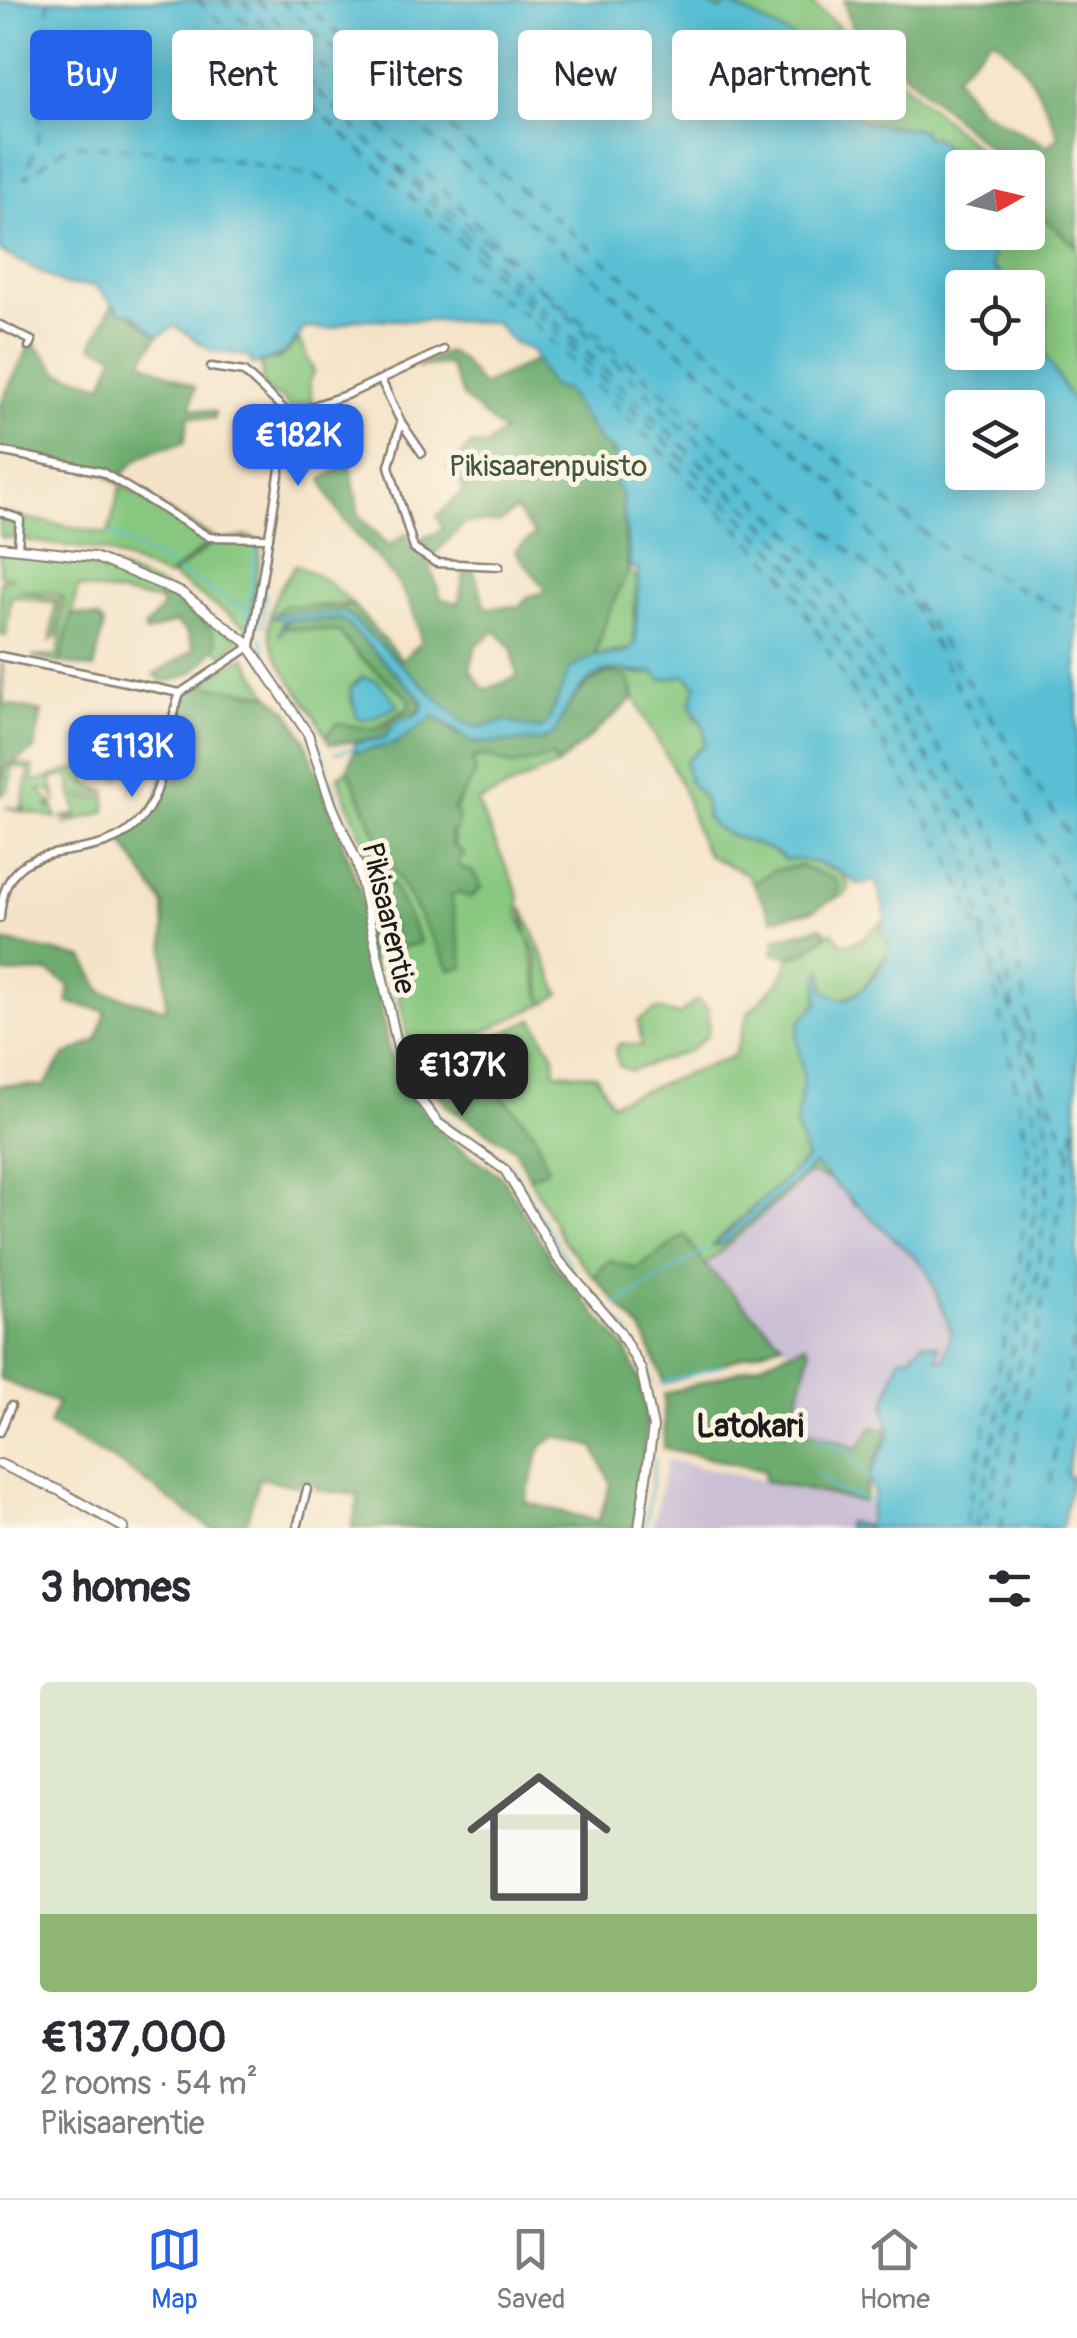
<!DOCTYPE html>
<meta charset="utf-8">
<style>
:root{--surface:#fff;--page:#f7f7f7;--text:#2b2b33;--muted:#7c7c81;--line:#e1e1e2;--accent:#2563eb}
body{margin:0;font-family:Pangolin,sans-serif;background:var(--page);color:var(--text);height:100vh;display:flex;flex-direction:column;font-size:38px;white-space:nowrap}
*{box-sizing:border-box;margin:0}
p{font-size:32px;color:var(--muted)}
.icon{flex:none;width:55px;height:55px;fill:none;stroke:currentColor;stroke-width:2;stroke-linecap:round;stroke-linejoin:round}
.map{position:relative;height:1528px;overflow:hidden}
.drawer{display:flex;flex-direction:column;background:var(--surface);flex:1}
.drawer>*{flex:none}
.hud{position:absolute;left:30px;top:30px;width:1018px;height:90px;display:flex;gap:20px}
.needle{width:65px;rotate:82deg}
.fabs{position:absolute;left:945px;top:150px;display:grid;gap:20px}
.fabs a{display:grid;place-items:center;width:100px;height:100px;border-radius:10px;background:var(--surface);box-shadow:0 5px 25px #0003;font-size:50px}
.price{position:absolute;translate:-50% -85px;padding:0 22px;border-radius:20px;background:var(--accent);color:#fff;font-size:32px;line-height:65px;filter:drop-shadow(0 2px 5px #0008)}
.price::after{content:'';position:absolute;left:50%;top:60px;width:30px;height:22px;margin-left:-15px;background:inherit;clip-path:polygon(0 0,100% 0,50% 100%)}
.price.selected{background:#222;color:#fff}
ul{padding:0;list-style:none}
li{display:grid;align-content:center;gap:20px;height:530px;padding:0 40px}
li span{display:grid;place-items:center;height:310px;border-radius:10px;color:#555}
li>.icon{margin-inline-start:auto}
span .icon{width:180px;height:180px;fill:#fffc;stroke-width:1}
li b{font-size:42px}
h2{display:flex;justify-content:space-between;align-items:center;height:120px;padding:0 40px;font-size:42px}
.pill{padding:0 35px;border-radius:10px;background:var(--surface);box-shadow:0 5px 25px #0003;font-size:35px;line-height:90px}
.pill.selected{background:var(--accent);color:#fff}
.dock{display:flex;justify-content:space-around;align-items:center;height:140px;border-top:2px solid var(--line);background:var(--surface);font-size:28px;color:var(--muted)}
.dock a{display:grid;justify-items:center;gap:5px}
.dock .selected{color:var(--accent)}
.map>svg:first-child{display:block}
.industrial{fill:#cbbfd5}
.green{fill:#87c77f;stroke:#52724e;stroke-width:2.5;fill-rule:evenodd}
.forest{fill:#6dac6e;stroke:#446445;stroke-width:2.5;fill-rule:evenodd}
.water{fill:#58bfd5;stroke:#3a6e78;stroke-width:2.5;fill-rule:evenodd}
.lines{fill:none;stroke-linecap:round;stroke-linejoin:round}
.stream{stroke:#58bfd5;stroke-width:2.5}
.ferry{stroke:#345d66;stroke-width:2.5;stroke-dasharray:12 10;stroke-linecap:butt}
.minor-casing{stroke:#888072;stroke-width:11}
.tertiary-casing{stroke:#888072;stroke-width:12}
.minor{stroke:#fff;stroke-width:6}
.tertiary{stroke:#fff;stroke-width:8}
.labels{text-anchor:middle;stroke-width:10;stroke-linejoin:round;paint-order:stroke}
.park-label{font-size:30px;fill:#41583f;stroke:#fcf5e5}
.street-label{font-size:30px;fill:#1c1c1c;stroke:#fcf5e5}
.neighbourhood-label{font-size:32px;font-weight:bold;fill:#1c1c1c;stroke:#fcf5e5}
</style>
<div class="map">
<svg width="1077" height="1528" viewBox="0 0 1077 1528">
<rect width="100%" height="100%" fill="#fcf5e5"/>
<filter id="ink" filterUnits="userSpaceOnUse"><feTurbulence type="fractalNoise" baseFrequency=".01" numOctaves="2"/><feDisplacementMap in="SourceGraphic" scale="20" xChannelSelector="R" yChannelSelector="G"/><feConvolveMatrix kernelMatrix="1 2 1 2 8 2 1 2 1" color-interpolation-filters="sRGB"/></filter>
<filter id="wash" filterUnits="userSpaceOnUse"><feTurbulence type="fractalNoise" baseFrequency=".0048" numOctaves="4" result="noise"/><feDisplacementMap in="SourceGraphic" scale="40" xChannelSelector="R" yChannelSelector="G"/><feGaussianBlur stdDeviation="2.25" result="paint"/><feColorMatrix in="noise" values="0 0 0 0 0 0 0 0 0 0 0 0 0 0 0 0 0 1.4 0 .05"/><feComposite in="paint" operator="in"/></filter>
<g filter="url(#wash)">
<rect width="100%" height="100%" fill="#f5e3c8"/>
<g class="industrial">
<path d="M814,1165L927,1269L951,1331L944,1361L903,1355L885,1404L890,1429H880L859,1448L791,1425L805,1367L705,1265Z"/>
<path d="M667,1460L872,1504L867,1526L848,1522L846,1528H652Z"/>
</g>
<g class="green">
<path d="M591,0H808L999,167L962,168Z"/>
<path d="M1028,192L1077,235V500L1028,352V288L980,287L970,233L1028,232Z"/>
<path d="M299,340L314,372L309,380L312,401L289,409L283,398L275,397L263,386L261,363L280,358Z"/>
<path d="M121,485L215,538L167,577L104,551L0,537V513L108,534Z"/>
<path d="M247,536L262,541L249,628L171,576L213,543Z"/>
<path d="M0,553L119,569L174,592L239,639L223,656L173,603L78,587L60,663L32,657L58,656L64,599L56,594L17,590L60,600L57,635L51,641L55,603L11,596L6,636L0,635V581L11,577L0,575Z"/>
<path d="M296,565L327,581L352,604L287,607L274,616L284,619L282,626L339,632L358,656L411,700C409,712 404,709 394,716C375,728 366,737 342,724L326,736C293,669 234,641 296,565ZM363,677L398,706L366,720C355,709 347,702 352,685Z"/>
<path d="M628,571L638,579C633,603 634,626 634,648L595,656L608,614Z"/>
<path d="M245,657L269,695L195,684Z"/>
<path d="M615,670L642,675L653,672L663,680L685,675L697,686L692,713L704,727L705,745L695,752L689,781L704,799C702,844 759,835 785,860L803,858L841,873L850,887L845,895L836,898L839,887C802,867 790,858 753,884L747,874L709,856C694,835 691,806 680,783C665,748 636,712 629,678L610,672Z"/>
<path d="M488,756L512,766L553,757L558,765L477,802L519,895V915L527,937L522,907L560,994L546,1003L542,998L536,953L529,938C535,960 535,982 543,1004L413,1064L373,866L338,777L348,769L384,852L450,970L449,906L451,896L459,893C464,835 433,834 476,773L472,759ZM383,866L421,942V943L399,947L379,881Z"/>
<path d="M13,762L33,767L34,782L93,763L150,776L142,779L119,770L121,779L93,767L86,783L108,792L81,795L83,799L106,796L105,812L63,825L78,819L60,818L77,814L68,775L51,779L57,802L50,790H38L52,803L47,805L50,809L53,804L56,818L27,812L24,807V812L6,807L21,809L30,770L13,766L8,789L0,796L5,769Z"/>
<path d="M882,922V933L890,948L863,989L841,1000L824,990V978L817,1005L801,1020L797,1037L804,1079L796,1125L807,1159L714,1243L812,1164L818,1166L860,1203L854,1205L836,1182L810,1173L705,1265L685,1236L637,1269L609,1261L594,1277L562,1239L529,1177L548,1169L534,1132L497,1090L495,1057L486,1042L533,1019L554,1055L555,1072L596,1075L611,1103L734,1056L749,1012L780,981L790,957L808,952L832,931L843,944L859,941Z"/>
<path d="M697,1000L709,1010L708,1035L691,1050L631,1071L619,1066L615,1050L620,1043L642,1046L638,1021L657,1009L679,1015Z"/>
</g>
<g class="forest">
<path d="M844,0H1077V247C1045,219 1028,212 1028,168L1010,167L851,25ZM992,38C1026,60 1045,101 1059,137L1047,146L978,108L955,76Z"/>
<path d="M114,301L158,336L142,361L195,387L191,408L215,412L214,419L189,416L184,443C154,449 133,455 118,483L102,472L0,451V404L32,341L59,372L103,385L115,354L92,346Z"/>
<path d="M447,352L460,358L482,386L536,360L551,387L565,390L617,460L611,469L622,495L628,571L608,614L595,656L567,677L547,724L539,730L505,721L477,728L463,722L346,613L276,614L284,605L339,608L352,604L402,660L421,642C411,567 342,541 322,479L350,462L359,515L389,546L407,533L413,553L430,565L441,599L459,603L464,572L474,571L486,608L519,606L527,597L547,591L515,551L535,535L515,510L501,522L465,523L432,557L417,541L443,530L437,516L465,490L448,468L472,444L486,446L503,432L464,398L449,364L416,367ZM496,631L512,649L517,677L485,690L470,670L476,645Z"/>
<path d="M164,593L209,626L217,643C205,664 189,680 163,682L154,674L194,650L187,632L175,622L146,633L144,629L162,608L159,596Z"/>
<path d="M72,613L98,618L104,624L94,669L60,662Z"/>
<path d="M288,619L345,621L411,686L423,708L389,730L384,738L330,744L326,736L337,723L378,730L407,710L411,700L358,655L339,632L287,628L283,626Z"/>
<path d="M2,662L4,704L42,712L34,750L5,767L0,789Z"/>
<path d="M610,672L629,678L633,699L558,765L553,757L512,766L488,756L472,759L476,773L454,809L459,818L456,829L450,832L452,845L464,853L459,860L461,868L472,871L482,887L470,898L459,893L451,896L464,967L450,970L384,852L348,769L354,751L381,748L435,716L458,735H554C568,704 579,685 610,672Z"/>
<path d="M195,684L269,695L288,711L305,739L360,891L388,1047L402,1086L447,1139L502,1177L555,1265L625,1348L639,1377L648,1418L634,1528H352L359,1495L316,1490L317,1484L299,1481L297,1486L259,1478L245,1528H210L120,1464L49,1425L57,1403L0,1379V1085L44,1086L64,1056L97,1040L106,1011L68,1003L69,985L49,972L2,974L3,941L84,958L102,992L166,1009L164,905L122,841L150,812L157,800L180,702ZM557,1436L594,1447L611,1484L598,1521L525,1502L541,1447Z"/>
<path d="M379,866H384L421,943L399,948L385,909Z"/>
<path d="M800,866L835,879L839,887L836,898L812,911L773,919L753,884L774,870Z"/>
<path d="M821,927L827,933C809,950 799,959 773,954L776,938Z"/>
<path d="M485,1040L495,1056L497,1090L534,1132L548,1169L529,1177L515,1149L447,1106L423,1069Z"/>
<path d="M685,1235L705,1265L782,1343L665,1384L643,1332L594,1277L609,1261L637,1269Z"/>
<path d="M806,1344L810,1352L791,1425L858,1448L872,1427L890,1429L870,1473L864,1502L764,1481V1471L664,1448V1394L757,1365Z"/>
</g>
<g class="water">
<path d="M0,0H700L720,10L730,4L796,39L827,73L810,92L817,86L865,122L922,130L926,138L932,136L966,164L962,168V232L993,233L992,267L1015,287L962,288V352H1028V294L1046,307L1045,355L1077,409V1414L1067,1475L1072,1477L1062,1528H846L847,1522L867,1526L874,1492L868,1479L890,1434L885,1404L900,1357L911,1356L923,1342L939,1346L937,1358L944,1360L951,1331L927,1269L814,1165L723,1244L713,1246L807,1159L796,1125L804,1079L797,1037L801,1020L817,1005L819,975L823,971L824,990L842,1000C864,995 886,965 890,944L881,933L886,917L876,881L856,884C841,868 808,858 785,860C759,834 703,845 704,799L689,781L685,762L705,744L704,727L690,703L697,686L685,675L663,680L653,672C639,675 628,669 614,670C581,674 566,708 554,735L540,741L473,743L435,716L395,744L357,752L353,748L355,743L384,738L395,723L420,713L424,705L418,695L343,620L288,619L279,636L284,619L273,618L276,614L346,613L463,722L477,728L505,721L539,730L547,724L570,669L595,656L625,653L635,645L638,570L630,568L622,495L612,479L615,452L600,442L565,390L551,387L531,350L514,343L494,322L356,319L331,329L304,328C293,350 278,359 253,365L248,356L212,351L175,326L158,336L134,314L121,312L95,286L65,285L0,251ZM962,408H1028V472H962Z"/>
<path d="M363,677L378,681L399,706L367,720L357,717L350,689Z"/>
</g>
<g class="lines">
<g class="stream">
<path d="M110,534L172,568"/>
<path d="M215,545L233,540"/>
<path d="M273,546L284,482"/>
<path d="M178,571L253,614"/>
<path d="M267,576L271,555"/>
<path d="M247,620L258,542"/>
<path d="M262,628L266,593"/>
<path d="M262,637L265,653"/>
<path d="M266,659L313,729L327,766"/>
<path d="M335,753L353,748"/>
<path d="M330,778L367,876L407,1067"/>
<path d="M410,1074L437,1114L510,1165L575,1274"/>
<path d="M584,1283L628,1332L653,1384"/>
<path d="M616,1305L708,1249"/>
<path d="M660,1384L722,1365"/>
<path d="M816,1437L849,1452L868,1479"/>
<path d="M819,1474L836,1491L872,1501"/>
<path d="M645,1528L655,1459"/>
</g>
<g class="ferry">
<path d="M49,0L38,138L25,178L70,144L202,154L317,176L527,316L784,575L947,853L984,943"/>
<path d="M197,0L532,308L793,569L966,848L1029,1151L1019,1270L964,1528"/>
<path d="M223,0L803,562L981,842L1041,1149L1028,1273L976,1528"/>
<path d="M243,0L316,87"/>
<path d="M257,0L545,293L814,555L996,836L1051,1147L1038,1273L984,1528"/>
<path d="M280,0L403,113L839,487L1077,847"/>
<path d="M299,0L942,548L1077,618"/>
<path d="M338,112L353,127"/>
<path d="M397,165L513,264"/>
<path d="M542,288L913,605L1077,908"/>
<path d="M991,960L1013,1013"/>
<path d="M1020,1029L1036,1068"/>
<path d="M1041,1080L1069,1148"/>
<path d="M1050,1483L1077,1320"/>
<path d="M1001,1528L1077,1116"/>
</g>
</g>
</g>
<g filter="url(#ink)">
<g class="lines">
<g class="minor-casing">
<g id="minor">
<path d="M0,325L32,341L29,347"/>
<path d="M211,367L244,372L289,414"/>
<path d="M381,380L401,422L389,466L414,549L436,563L499,566"/>
<path d="M289,414L349,394L444,350"/>
<path d="M403,425L422,453"/>
<path d="M0,451L102,472L209,537L269,538"/>
<path d="M0,512L20,519L18,549"/>
<path d="M0,656L180,693"/>
<path d="M0,918C5,821 95,876 142,818C169,784 165,733 180,693L251,646L289,414"/>
<path d="M0,1432L11,1406"/>
<path d="M297,1528L307,1489"/>
</g>
</g>
<g class="tertiary-casing">
<g id="tertiary">
<path d="M0,547L94,557L182,593L246,642L308,734L332,806L357,862L405,1080L438,1123L505,1170L558,1259L620,1332L641,1369L653,1427L639,1528"/>
<path d="M0,1464L60,1491L124,1528"/>
</g>
</g>
<use href="#minor" class="minor"/>
<use href="#tertiary" class="tertiary"/>
</g>
</g>
<g class="labels">
<g class="park-label">
<text x="548" y="476">Pikisaarenpuisto</text>
</g>
<g class="street-label">
<text transform="translate(389 918) rotate(77)" y="10">Pikisaarentie</text>
</g>
<g class="neighbourhood-label">
<text x="750" y="1437">Latokari</text>
</g>
</g>
</svg>
<div class="fabs">
<a><svg class="needle" viewBox="-14 -14 28 28"><path d="M0-13l5 13h-10z" fill="#e53935"/><path d="M0 13l5-13h-10z" fill="#7c7c81"/></svg></a>
<a><svg class="icon" aria-label="locate" viewBox="0 0 24 24"><circle cx="12" cy="12" r="6"/><path d="M12 2v4M12 18v4M2 12h4M18 12h4"/></svg></a>
<a><svg class="icon" aria-label="layers" viewBox="0 0 24 24"><path d="M12 4l9 5-9 5-9-5zM3 14l9 5 9-5"/></svg></a>
</div>
<b class="price" style="left:298px;top:489px">€182K</b>
<b class="price" style="left:132px;top:800px">€113K</b>
<b class="price selected" style="left:462px;top:1119px">€137K</b>
<div class="hud">
<a class="pill selected">Buy</a>
<a class="pill">Rent</a>
<a class="pill">Filters</a>
<a class="pill">New</a>
<a class="pill">Apartment</a>
</div>
</div>
<section class="drawer">
<h2>3 homes<svg class="icon" aria-label="filters" viewBox="0 0 24 24"><path d="M4 7h16M4 17h16"/><circle cx="9" cy="7" r="2"/><circle cx="15" cy="17" r="2"/></svg></h2>
<ul>
<li><span style="background:linear-gradient(#dfe7d0 75%,#8fb573 0)"><svg class="icon" aria-label="home" viewBox="0 0 24 24"><path d="M3 11l9-7 9 7M6 9v11h12V9"/></svg></span><div><b>€137,000</b><p>2 rooms · 54 m²</p><p>Pikisaarentie</p></div></li>
</ul>
</section>
<nav class="dock">
<a class="selected"><svg class="icon" aria-label="map" viewBox="0 0 24 24"><path d="M3 6l6-2 6 2 6-2v14l-6 2-6-2-6 2zM9 4v14M15 6v14"/></svg>Map</a>
<a><svg class="icon" aria-label="saved" viewBox="0 0 24 24"><path d="M7 4h10v16l-5-4-5 4z"/></svg>Saved</a>
<a><svg class="icon" aria-label="home" viewBox="0 0 24 24"><path d="M3 11l9-7 9 7M6 9v11h12V9"/></svg>Home</a>
</nav>
